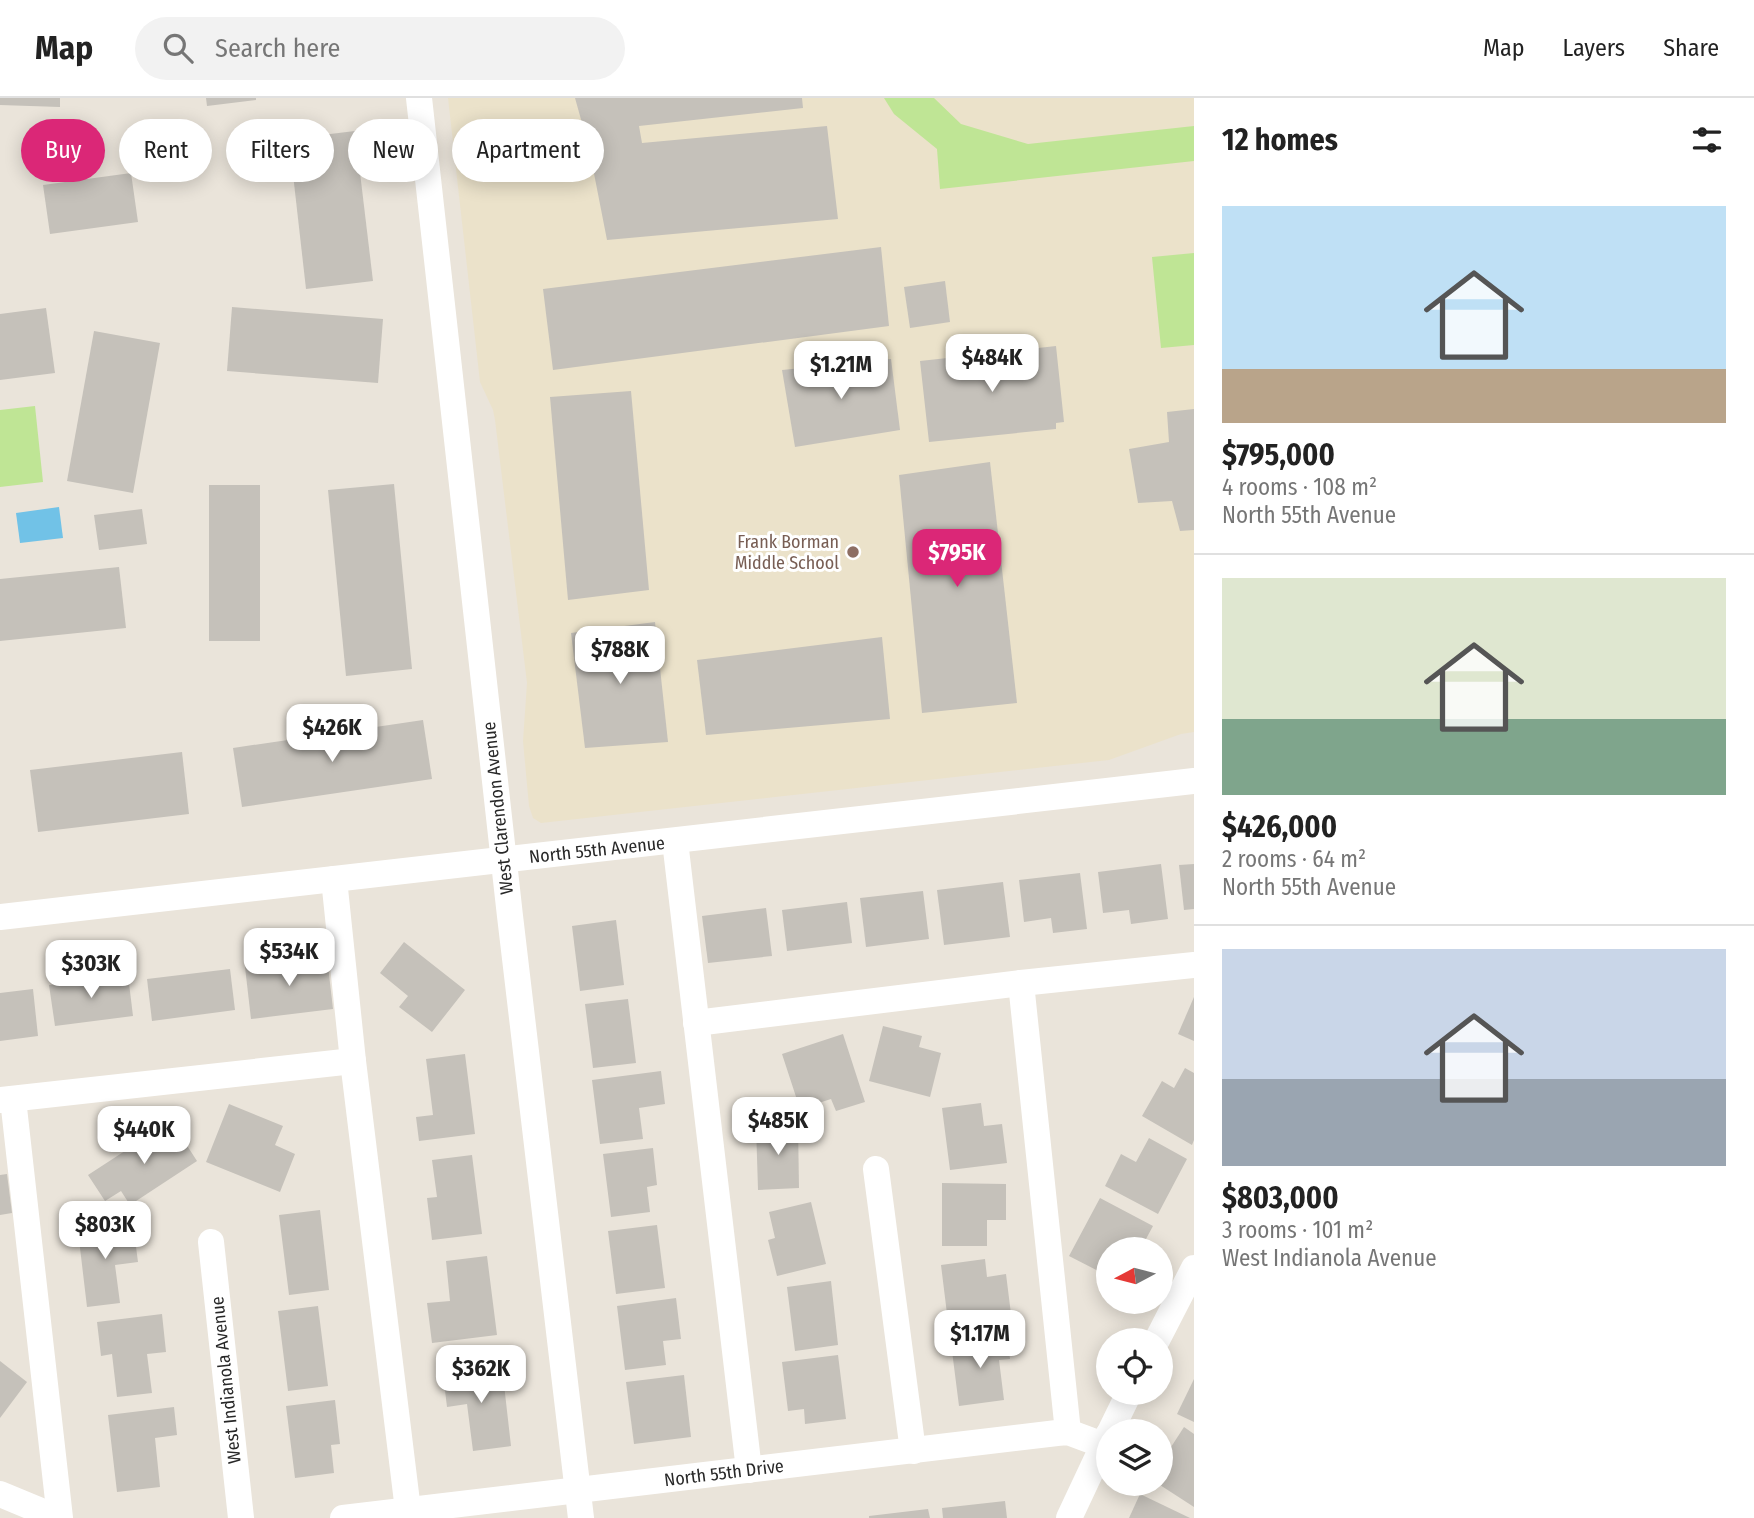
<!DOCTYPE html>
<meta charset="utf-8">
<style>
:root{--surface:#fff;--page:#f2f2f2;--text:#222;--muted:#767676;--line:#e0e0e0;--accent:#db2777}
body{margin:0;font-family:"Fira Sans Condensed",sans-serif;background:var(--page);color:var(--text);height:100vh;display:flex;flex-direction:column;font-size:26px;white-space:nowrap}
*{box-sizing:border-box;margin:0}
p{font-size:23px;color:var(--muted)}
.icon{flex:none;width:38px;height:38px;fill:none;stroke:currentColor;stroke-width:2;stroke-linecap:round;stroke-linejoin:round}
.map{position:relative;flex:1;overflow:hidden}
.panel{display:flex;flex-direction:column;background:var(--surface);width:560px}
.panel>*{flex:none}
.banner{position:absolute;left:21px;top:21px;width:665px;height:63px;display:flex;gap:14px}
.needle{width:46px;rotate:263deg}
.fabs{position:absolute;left:1096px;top:1139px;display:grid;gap:14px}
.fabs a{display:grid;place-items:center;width:77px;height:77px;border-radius:50%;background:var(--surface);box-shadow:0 4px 18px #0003;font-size:35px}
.price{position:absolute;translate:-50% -60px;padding:0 16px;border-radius:14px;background:#fff;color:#222;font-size:23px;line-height:46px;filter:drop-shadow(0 2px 4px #0008)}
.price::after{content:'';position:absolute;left:50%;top:42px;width:21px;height:16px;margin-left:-10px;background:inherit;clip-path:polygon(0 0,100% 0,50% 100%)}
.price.active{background:var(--accent);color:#fff}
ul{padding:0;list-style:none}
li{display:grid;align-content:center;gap:14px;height:371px;padding:0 28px}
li+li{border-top:2px solid var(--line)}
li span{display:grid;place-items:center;height:217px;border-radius:0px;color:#555}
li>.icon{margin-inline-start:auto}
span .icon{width:126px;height:126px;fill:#fffc;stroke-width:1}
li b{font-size:30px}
h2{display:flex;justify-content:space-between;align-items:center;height:84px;padding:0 28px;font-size:30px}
.pill{padding:0 24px;border-radius:32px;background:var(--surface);box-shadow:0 4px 18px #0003;font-size:24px;line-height:63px}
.pill.active{background:var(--accent);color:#fff}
header{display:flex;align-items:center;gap:42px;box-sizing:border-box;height:98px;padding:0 35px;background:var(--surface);border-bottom:2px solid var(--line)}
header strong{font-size:33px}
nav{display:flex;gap:38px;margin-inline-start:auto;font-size:24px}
.search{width:490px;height:63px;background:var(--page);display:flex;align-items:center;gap:18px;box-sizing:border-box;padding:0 24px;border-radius:38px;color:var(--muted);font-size:26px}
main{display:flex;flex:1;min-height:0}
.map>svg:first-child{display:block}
.education{fill:#ebe2ca}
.pitch{fill:#bfe595}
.water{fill:#71c2e7}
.building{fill:#c5c1ba}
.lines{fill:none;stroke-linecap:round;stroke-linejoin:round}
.minor{stroke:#fff;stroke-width:26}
.education-dot{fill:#8d6e63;stroke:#fff;stroke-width:2.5}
.labels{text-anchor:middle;stroke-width:6;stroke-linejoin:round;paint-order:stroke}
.education-label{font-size:18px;fill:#785e54;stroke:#fff;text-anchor:end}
.street-label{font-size:18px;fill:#282828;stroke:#fff}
</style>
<header>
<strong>Map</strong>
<div class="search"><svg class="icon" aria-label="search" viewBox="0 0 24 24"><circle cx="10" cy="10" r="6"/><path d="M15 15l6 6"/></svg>Search here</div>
<nav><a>Map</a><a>Layers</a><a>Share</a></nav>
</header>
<main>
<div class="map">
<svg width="1194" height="1420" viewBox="0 0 1194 1420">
<rect width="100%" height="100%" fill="#eae4da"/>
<path class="education" d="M448,0H1194V634L1181,636L1109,662L541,725L533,720L529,708L523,643L527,585L495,322L493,312L480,284Z"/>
<g class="pitch">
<path d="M884,0H934L961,26L1028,46L1194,28V63L940,91L937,51L894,16Z"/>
<path d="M1194,155V247L1161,250L1152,159Z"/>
<path d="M35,308L43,384L0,389V312Z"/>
</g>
<path class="water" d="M59,409L63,440L20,445L16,415Z"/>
<g class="building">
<path d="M0,0H60V9L0,7Z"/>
<path d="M206,0H256V2L207,8Z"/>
<path d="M575,0H802L803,10L639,28L642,45L827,28L838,121L607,142L589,50Z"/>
<path d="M355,33L373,183L306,191L289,41Z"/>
<path d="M131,75L138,124L50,136L43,87Z"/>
<path d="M881,149L889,228L553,272L543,191Z"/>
<path d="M945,183L950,224L910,230L904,189Z"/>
<path d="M232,209L383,221L378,285L227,273Z"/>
<path d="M46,210L55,275L0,282V216Z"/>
<path d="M94,233L160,245L133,395L67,383Z"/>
<path d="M1056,248L1064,324L1056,325V331L929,344L920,263Z"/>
<path d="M891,261L900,332L795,349L782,272Z"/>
<path d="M631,293L649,492L568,502L550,299Z"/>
<path d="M1194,311V432L1180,433L1172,403L1138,405L1129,351L1169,344L1167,314Z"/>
<path d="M990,364L1017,605L922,615L899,377Z"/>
<path d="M394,386L412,571L346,578L328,392Z"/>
<rect x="209" y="387" width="51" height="156"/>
<path d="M142,411L147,446L99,452L94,417Z"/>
<path d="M119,469L126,530L0,543V481Z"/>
<path d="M655,524L668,644L585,650L571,535Z"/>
<path d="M882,539L890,621L706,637L697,562Z"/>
<path d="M423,622L432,681L242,709L233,650Z"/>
<path d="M182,654L189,716L38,734L30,672Z"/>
<path d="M1161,766L1168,821L1131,826L1129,812L1103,815L1098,774Z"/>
<path d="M1194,766V811L1184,812L1179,767Z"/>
<path d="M1080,775L1087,831L1053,835L1051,820L1024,824L1019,782Z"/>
<path d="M1003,784L1010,839L944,847L937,792Z"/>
<path d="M923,793L929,841L866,849L860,800Z"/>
<path d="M847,804L852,845L787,853L782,812Z"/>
<path d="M766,810L772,858L708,865L702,818Z"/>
<path d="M616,822L624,887L580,893L572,828Z"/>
<path d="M404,844L465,892L432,934L399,909L408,898L380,875Z"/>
<path d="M327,859L333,911L251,921L245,869Z"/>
<path d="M230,871L235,912L152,923L147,881Z"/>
<path d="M128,877L133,918L55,928L49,887Z"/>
<path d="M33,891L38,938L0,943V895Z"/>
<path d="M1194,899V943L1178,936Z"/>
<path d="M628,901L636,965L593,970L585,906Z"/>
<path d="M883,928L922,938L919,949L941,955L930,999L869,983Z"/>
<path d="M843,936L865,1004L836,1013L831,1001L800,1011L782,956Z"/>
<path d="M465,956L475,1036L419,1043L416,1019L433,1017L426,961Z"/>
<path d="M1185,970L1194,975V1042L1192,1047L1142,1018L1162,983L1174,990Z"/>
<path d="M661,973L665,1006L639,1010L643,1041L600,1046L592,982Z"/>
<path d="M981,1005L984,1028L1002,1026L1007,1065L950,1072L942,1010Z"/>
<path d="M229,1006L283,1028L275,1047L295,1056L280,1094L206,1064Z"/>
<path d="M171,1023L197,1063L130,1107L121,1093L105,1103L88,1077Z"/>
<path d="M756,1027H798L799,1090L758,1092Z"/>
<path d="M1149,1040L1187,1061L1158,1116L1105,1088L1121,1056L1136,1064Z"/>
<path d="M653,1050L657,1087L647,1089L650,1114L611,1119L603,1056Z"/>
<path d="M472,1057L482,1136L432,1142L427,1100L437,1099L432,1062Z"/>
<path d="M7,1076L12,1115L0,1117V1077Z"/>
<path d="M942,1085L1006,1086V1122H987V1148H942Z"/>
<path d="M1100,1100L1153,1128L1140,1152H1108V1178L1069,1158Z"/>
<path d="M811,1104L826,1166L777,1178L768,1142L775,1140L769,1114Z"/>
<path d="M320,1112L329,1192L289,1197L279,1117Z"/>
<path d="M133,1126L138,1164L115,1167L120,1205L87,1209L78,1133Z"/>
<path d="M657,1127L665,1190L616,1196L608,1133Z"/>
<path d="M487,1158L497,1237L432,1245L427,1205L450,1203L446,1163Z"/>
<path d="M985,1161L987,1179L1006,1176L1012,1224L949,1232L941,1167Z"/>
<path d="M831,1183L838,1247L795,1253L787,1189Z"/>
<path d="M676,1200L681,1241L663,1243L666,1267L625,1272L617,1208Z"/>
<path d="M318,1208L328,1288L288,1293L278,1213Z"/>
<path d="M162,1216L166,1254L147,1256L152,1295L117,1299L112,1256L101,1258L97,1224Z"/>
<path d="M1007,1238L1010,1261L999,1262L1004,1302L959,1308L951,1245Z"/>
<path d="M838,1257L846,1321L805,1326L804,1311L788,1313L782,1264Z"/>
<path d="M0,1263L27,1284L0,1320Z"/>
<path d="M502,1269L511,1348L473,1353L467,1306L447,1309L443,1276Z"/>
<path d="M684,1277L691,1339L634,1346L626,1284Z"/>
<path d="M1194,1281V1324L1177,1316Z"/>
<path d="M335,1302L340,1346L331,1347L334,1375L295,1380L286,1308Z"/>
<path d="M174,1309L177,1337L155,1340L160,1389L117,1394L108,1317Z"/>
<path d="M1184,1329L1194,1336V1409L1160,1387V1366Z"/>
<path d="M1140,1396L1190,1420H1129Z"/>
<path d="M1005,1403L1007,1420H943L942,1410Z"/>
<path d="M928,1411L930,1420H869V1418Z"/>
</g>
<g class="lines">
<g class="minor">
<path d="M419,0L510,818L581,1420"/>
<path d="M675,743L749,1372"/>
<path d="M334,781L353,963L408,1412"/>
<path d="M0,819L1194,683"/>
<path d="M1021,885L1068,1334"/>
<path d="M696,925L1021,885L1194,867"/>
<path d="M13,1001L60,1420"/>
<path d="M0,1002L353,963"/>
<path d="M876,1071L913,1353"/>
<path d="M211,1144L241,1420"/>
<path d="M1157,1242L1194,1170"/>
<path d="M1110,1334L1129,1295"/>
<path d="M0,1396L58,1420"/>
<path d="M343,1420L1057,1335L1068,1334L1103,1347"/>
<path d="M1069,1420L1108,1337"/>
</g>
</g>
<circle class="education-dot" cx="853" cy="454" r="7"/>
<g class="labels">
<g class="education-label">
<text x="839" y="450">Frank Borman<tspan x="839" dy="21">Middle School</tspan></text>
</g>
<g class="street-label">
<text transform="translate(498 710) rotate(-96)" y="6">West Clarendon Avenue</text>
<text transform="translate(597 752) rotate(-6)" y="6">North 55th Avenue</text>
<text transform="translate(226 1282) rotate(-96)" y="6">West Indianola Avenue</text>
<text transform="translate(724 1375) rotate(-7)" y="6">North 55th Drive</text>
</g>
</g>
</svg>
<div class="fabs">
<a><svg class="needle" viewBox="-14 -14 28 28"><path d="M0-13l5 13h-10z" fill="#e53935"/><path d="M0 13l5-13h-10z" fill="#767676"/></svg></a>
<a><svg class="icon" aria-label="locate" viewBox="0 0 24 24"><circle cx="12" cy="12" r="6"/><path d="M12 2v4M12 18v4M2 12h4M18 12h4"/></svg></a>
<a><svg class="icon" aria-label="layers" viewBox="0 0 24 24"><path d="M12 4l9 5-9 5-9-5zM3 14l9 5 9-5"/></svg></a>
</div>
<b class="price" style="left:992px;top:296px">$484K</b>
<b class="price" style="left:841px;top:303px">$1.21M</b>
<b class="price active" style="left:957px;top:491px">$795K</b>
<b class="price" style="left:620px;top:588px">$788K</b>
<b class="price" style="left:332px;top:666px">$426K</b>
<b class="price" style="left:289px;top:890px">$534K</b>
<b class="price" style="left:91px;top:902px">$303K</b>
<b class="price" style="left:778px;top:1059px">$485K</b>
<b class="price" style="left:144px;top:1068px">$440K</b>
<b class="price" style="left:105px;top:1163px">$803K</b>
<b class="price" style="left:980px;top:1272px">$1.17M</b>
<b class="price" style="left:481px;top:1307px">$362K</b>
<div class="banner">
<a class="pill active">Buy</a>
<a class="pill">Rent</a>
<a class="pill">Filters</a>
<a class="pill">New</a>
<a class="pill">Apartment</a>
</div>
</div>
<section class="panel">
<h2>12 homes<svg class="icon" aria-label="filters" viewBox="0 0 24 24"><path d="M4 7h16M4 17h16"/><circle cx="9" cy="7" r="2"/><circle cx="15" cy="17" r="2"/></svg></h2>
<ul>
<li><span style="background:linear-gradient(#bfe0f5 75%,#b9a48a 0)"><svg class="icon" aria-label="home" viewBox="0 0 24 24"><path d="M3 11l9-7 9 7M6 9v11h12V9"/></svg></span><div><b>$795,000</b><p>4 rooms · 108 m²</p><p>North 55th Avenue</p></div></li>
<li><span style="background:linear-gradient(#dfe7d0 65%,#7fa58c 0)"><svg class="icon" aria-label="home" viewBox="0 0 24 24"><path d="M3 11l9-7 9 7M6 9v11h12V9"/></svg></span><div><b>$426,000</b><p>2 rooms · 64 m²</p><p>North 55th Avenue</p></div></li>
<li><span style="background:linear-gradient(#c9d6e8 60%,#9aa5b1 0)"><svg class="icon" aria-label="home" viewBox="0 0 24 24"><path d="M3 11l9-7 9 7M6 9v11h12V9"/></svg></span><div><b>$803,000</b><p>3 rooms · 101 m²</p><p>West Indianola Avenue</p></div></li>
</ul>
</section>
</main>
